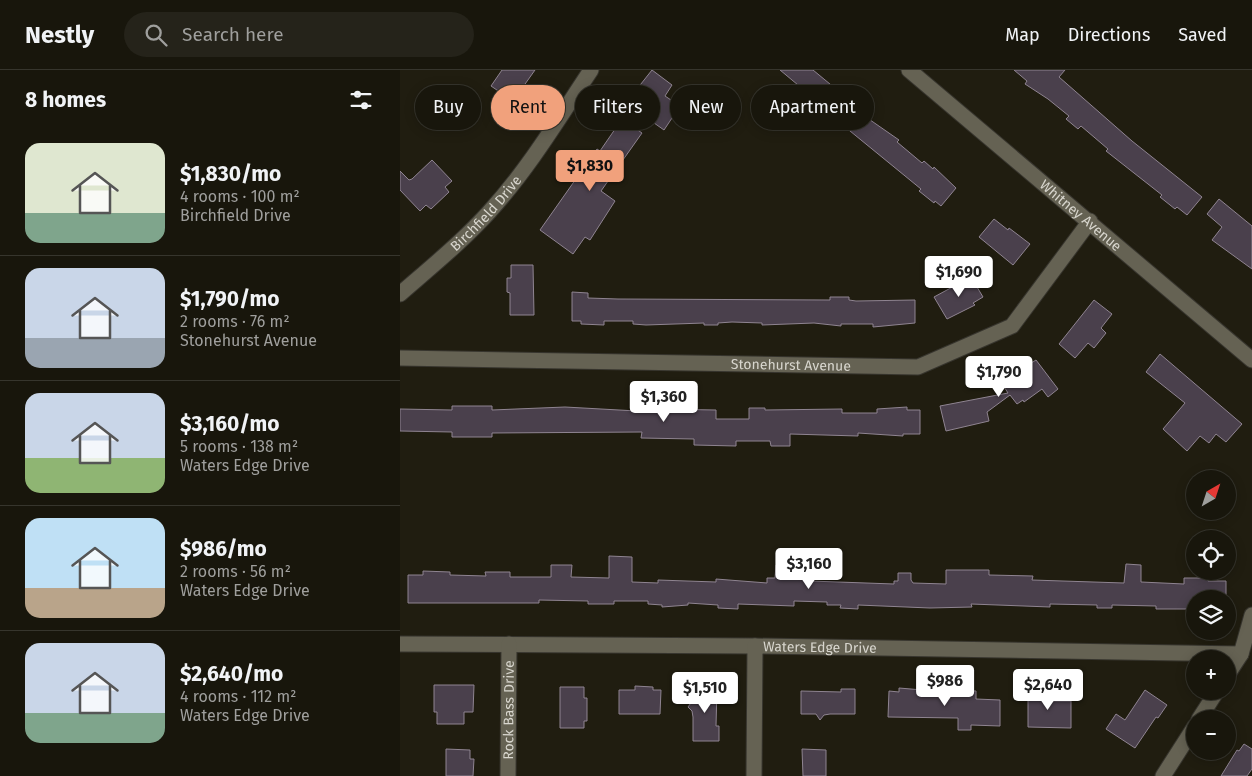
<!DOCTYPE html>
<meta charset="utf-8">
<style>
:root{--surface:#18160c;--page:#25231a;--text:#f1f3f6;--muted:#9f9f9d;--line:#36352d;--accent:#f1a17c}
body{margin:0;font-family:"Fira Sans",sans-serif;background:var(--page);color:var(--text);height:100vh;display:flex;flex-direction:column;font-size:19px;white-space:nowrap}
*{box-sizing:border-box;margin:0}
p{font-size:16px;color:var(--muted)}
.icon{flex:none;width:28px;height:28px;fill:none;stroke:currentColor;stroke-width:2;stroke-linecap:round;stroke-linejoin:round}
.map{position:relative;flex:1;overflow:hidden}
.details{display:flex;flex-direction:column;background:var(--surface);width:400px}
.details>*{flex:none}
.top-card{position:absolute;left:15px;top:15px;width:475px;height:45px;display:flex;gap:10px}
.needle{width:32px;rotate:39deg}
.buttons{position:absolute;left:786px;top:400px;display:grid;gap:10px}
.buttons a{display:grid;place-items:center;width:50px;height:50px;border-radius:50%;background:var(--surface);box-shadow:0 2px 12px #0003,0 0 0 1px var(--line);font-size:25px}
.price{position:absolute;translate:-50% -42px;padding:0 11px;border-radius:5px;background:#fff;color:#222;font-size:16px;line-height:32px;filter:drop-shadow(0 1px 2px #0008)}
.price::after{content:'';position:absolute;left:50%;top:30px;width:15px;height:11px;margin-left:-8px;background:inherit;clip-path:polygon(0 0,100% 0,50% 100%)}
.price.current{background:var(--accent);color:#111}
ul{padding:0;list-style:none}
li{display:flex;align-items:center;gap:15px;height:125px;padding:0 25px}
li+li{border-top:1px solid var(--line)}
li span{display:grid;place-items:center;flex:none;width:140px;height:100px;border-radius:15px;color:#555}
li>.icon{margin-inline-start:auto}
span .icon{width:60px;height:60px;fill:#fffc;stroke-width:1}
li b{font-size:21px}
h2{display:flex;justify-content:space-between;align-items:center;height:60px;padding:0 25px;font-size:21px}
.pill{padding:0 18px;border-radius:22px;background:var(--surface);box-shadow:0 2px 12px #0003,0 0 0 1px var(--line);font-size:18px;line-height:45px}
.pill.current{background:var(--accent);color:#111}
header{display:flex;align-items:center;gap:30px;box-sizing:border-box;height:70px;padding:0 25px;background:var(--surface);border-bottom:1px solid var(--line)}
header strong{font-size:24px}
nav{display:flex;gap:28px;margin-inline-start:auto;font-size:18px}
.search{width:350px;height:45px;background:var(--page);display:flex;align-items:center;gap:12px;box-sizing:border-box;padding:0 18px;border-radius:28px;color:var(--muted);font-size:19px}
main{display:flex;flex:1;min-height:0}
.map>svg:first-child{display:block}
.building{fill:#4a404c;stroke:#8f8491}
.lines{fill:none;stroke-linecap:round;stroke-linejoin:round}
.street-casing{stroke:#37352e;stroke-width:17}
.street{stroke:#656253;stroke-width:15}
.labels{text-anchor:middle;stroke-width:4.5;stroke-linejoin:round;paint-order:stroke}
.street-label{font-size:14px;fill:#d8d6ce;stroke:#090704}
</style>
<header>
<strong>Nestly</strong>
<div class="search"><svg class="icon" aria-label="search" viewBox="0 0 24 24"><circle cx="10" cy="10" r="6"/><path d="M15 15l6 6"/></svg>Search here</div>
<nav><a>Map</a><a>Directions</a><a>Saved</a></nav>
</header>
<main>
<section class="details">
<h2>8 homes<svg class="icon" aria-label="filters" viewBox="0 0 24 24"><path d="M4 7h16M4 17h16"/><circle cx="9" cy="7" r="2"/><circle cx="15" cy="17" r="2"/></svg></h2>
<ul>
<li><span style="background:linear-gradient(#dfe7d0 70%,#7fa58c 0)"><svg class="icon" aria-label="home" viewBox="0 0 24 24"><path d="M3 11l9-7 9 7M6 9v11h12V9"/></svg></span><div><b>$1,830/mo</b><p>4 rooms · 100 m²</p><p>Birchfield Drive</p></div></li>
<li><span style="background:linear-gradient(#c9d6e8 70%,#9aa5b1 0)"><svg class="icon" aria-label="home" viewBox="0 0 24 24"><path d="M3 11l9-7 9 7M6 9v11h12V9"/></svg></span><div><b>$1,790/mo</b><p>2 rooms · 76 m²</p><p>Stonehurst Avenue</p></div></li>
<li><span style="background:linear-gradient(#c9d6e8 65%,#8fb573 0)"><svg class="icon" aria-label="home" viewBox="0 0 24 24"><path d="M3 11l9-7 9 7M6 9v11h12V9"/></svg></span><div><b>$3,160/mo</b><p>5 rooms · 138 m²</p><p>Waters Edge Drive</p></div></li>
<li><span style="background:linear-gradient(#bfe0f5 70%,#b9a48a 0)"><svg class="icon" aria-label="home" viewBox="0 0 24 24"><path d="M3 11l9-7 9 7M6 9v11h12V9"/></svg></span><div><b>$986/mo</b><p>2 rooms · 56 m²</p><p>Waters Edge Drive</p></div></li>
<li><span style="background:linear-gradient(#c9d6e8 70%,#7fa58c 0)"><svg class="icon" aria-label="home" viewBox="0 0 24 24"><path d="M3 11l9-7 9 7M6 9v11h12V9"/></svg></span><div><b>$2,640/mo</b><p>4 rooms · 112 m²</p><p>Waters Edge Drive</p></div></li>
</ul>
</section>
<div class="map">
<svg width="852" height="706" viewBox="0 0 852 706">
<rect width="100%" height="100%" fill="#201d10"/>
<g class="building">
<path d="M102,0H135L113,31L91,16Z"/>
<path d="M252,0L272,15L265,26L280,36L264,60L247,48L253,38L233,24Z"/>
<path d="M380,0H413L465,43L463,45L499,70L497,72L522,93L524,91L533,99L534,97L556,118L541,136L535,131L534,133L519,121L521,119L439,52L434,58L420,46L425,40L415,31L416,30Z"/>
<path d="M614,0H665L659,7L732,71L802,127L787,145L777,137L775,139L760,127L762,125L706,81L708,79L681,56L678,59L666,49L669,46L648,29L625,14L627,11Z"/>
<path d="M222,49L242,63L201,121L215,131L190,170L185,167L173,184L140,160L197,79L200,81Z"/>
<path d="M32,90L52,111L45,117L49,122L31,139L26,135L20,141L0,120V101L9,110L12,109Z"/>
<path d="M819,129L852,156V199L812,170L822,157L807,144Z"/>
<path d="M594,149L608,160L609,158L630,174L613,195L579,167Z"/>
<path d="M111,195H133L134,245H110V223L107,222V208H111Z"/>
<path d="M571,207L583,227L573,233L575,235L547,249L534,227Z"/>
<path d="M172,222L188,223V228L218,229L430,230V227H449V230L456,231L515,230V253L473,257V254H441V256L414,253L362,255V253L332,252L318,253V255H304V253L246,255L233,254V251H204V255L181,254V251H172Z"/>
<path d="M694,230L712,244L701,258L706,263L694,278L688,273L675,288L659,274Z"/>
<path d="M760,284L842,354L826,372L816,364L809,373L800,366L787,381L763,359L785,333L746,302Z"/>
<path d="M636,290L658,319L648,327L642,319L624,332L623,330L617,334L610,325L587,342L589,351L546,361L540,336L608,323L603,315L614,307L612,305Z"/>
<path d="M52,336H92V340L165,337L255,342V339L316,340V349H349V338H365V340L442,339V343H477V339L507,337V340H520V364H503V366L458,363V366L390,364V376H371L370,371H336V376L294,375V369L241,368L242,362L92,363V367H52V362L0,361V339L52,340Z"/>
<path d="M209,486L232,487V512L258,513V510L316,512V509L367,513V508H375L376,495L394,496V508L410,509V511L494,514V511H498V503H511V510L513,513L546,514V500H589V505L633,506L632,510L724,513L726,494L741,495V512L784,514V508H808V511H826V529H795V539H756V536L712,535V538H697V535L650,534V537L571,534L572,537L530,538L458,535V539L440,538L441,535H427V532L394,531V536L338,534V539L318,538V535L288,533V535L262,537V535L248,534V531H214V534H188V531L139,530V533H8V505H23V501L50,502V505L86,506L85,502H110V507H151V495H172L171,507L209,508Z"/>
<path d="M34,615H74L73,642H64V654H37V642H34Z"/>
<path d="M235,616L253,617V620H261L260,644H219V620H235Z"/>
<path d="M293,616L317,617L316,656H319V671H293V647L292,641L288,637L293,630Z"/>
<path d="M160,617H184V628H187V651H184V658H160Z"/>
<path d="M499,618L558,623V620L576,621V629L600,630V656L571,655V660H558V648L488,647L489,621L499,622Z"/>
<path d="M441,619H455V644H430L424,645L420,650L416,644H401V621L441,622Z"/>
<path d="M745,620L767,635L758,648L756,647L735,678L706,659L716,644L725,650Z"/>
<path d="M628,621L650,622V631H671V658L628,657Z"/>
<path d="M844,674L852,679V699L847,706H821L837,680L839,681Z"/>
<path d="M46,679L70,680V689H74L73,706H46Z"/>
<path d="M402,679L426,680V706H403Z"/>
</g>
<g class="lines">
<g class="street-casing">
<g id="street">
<path id="s1" d="M509,0L852,290"/>
<path id="s2" d="M0,224C31,197 63,171 90,141C129,98 159,48 191,0"/>
<path id="s3" d="M0,288L518,297L612,256L690,151"/>
<path id="s4" d="M0,574L355,576L841,584"/>
<path d="M828,604L841,584L852,545"/>
<path d="M799,649L817,621"/>
<path id="s5" d="M108,706L109,574"/>
<path d="M354,706L355,576"/>
<path d="M763,706L795,656"/>
</g>
</g>
<use href="#street" class="street"/>
</g>
<g class="labels">
<g class="street-label">
<text dy="5" stroke="none"><textPath href="#s2" startOffset="118">Birchfield Drive</textPath></text>
<text dy="5" stroke="none"><textPath href="#s1" startOffset="225">Whitney Avenue</textPath></text>
<text dy="5" stroke="none"><textPath href="#s3" startOffset="391">Stonehurst Avenue</textPath></text>
<text dy="5" stroke="none"><textPath href="#s4" startOffset="420">Waters Edge Drive</textPath></text>
<text dy="5" stroke="none"><textPath href="#s5" startOffset="66">Rock Bass Drive</textPath></text>
</g>
</g>
</svg>
<div class="buttons">
<a><svg class="needle" viewBox="-14 -14 28 28"><path d="M0-13l5 13h-10z" fill="#e53935"/><path d="M0 13l5-13h-10z" fill="#9f9f9d"/></svg></a>
<a><svg class="icon" aria-label="locate" viewBox="0 0 24 24"><circle cx="12" cy="12" r="6"/><path d="M12 2v4M12 18v4M2 12h4M18 12h4"/></svg></a>
<a><svg class="icon" aria-label="layers" viewBox="0 0 24 24"><path d="M12 4l9 5-9 5-9-5zM3 14l9 5 9-5"/></svg></a>
<a>+</a>
<a>−</a>
</div>
<b class="price current" style="left:190px;top:122px">$1,830</b>
<b class="price" style="left:559px;top:228px">$1,690</b>
<b class="price" style="left:599px;top:328px">$1,790</b>
<b class="price" style="left:264px;top:353px">$1,360</b>
<b class="price" style="left:409px;top:520px">$3,160</b>
<b class="price" style="left:545px;top:637px">$986</b>
<b class="price" style="left:648px;top:641px">$2,640</b>
<b class="price" style="left:305px;top:644px">$1,510</b>
<div class="top-card">
<a class="pill">Buy</a>
<a class="pill current">Rent</a>
<a class="pill">Filters</a>
<a class="pill">New</a>
<a class="pill">Apartment</a>
</div>
</div>
</main>
